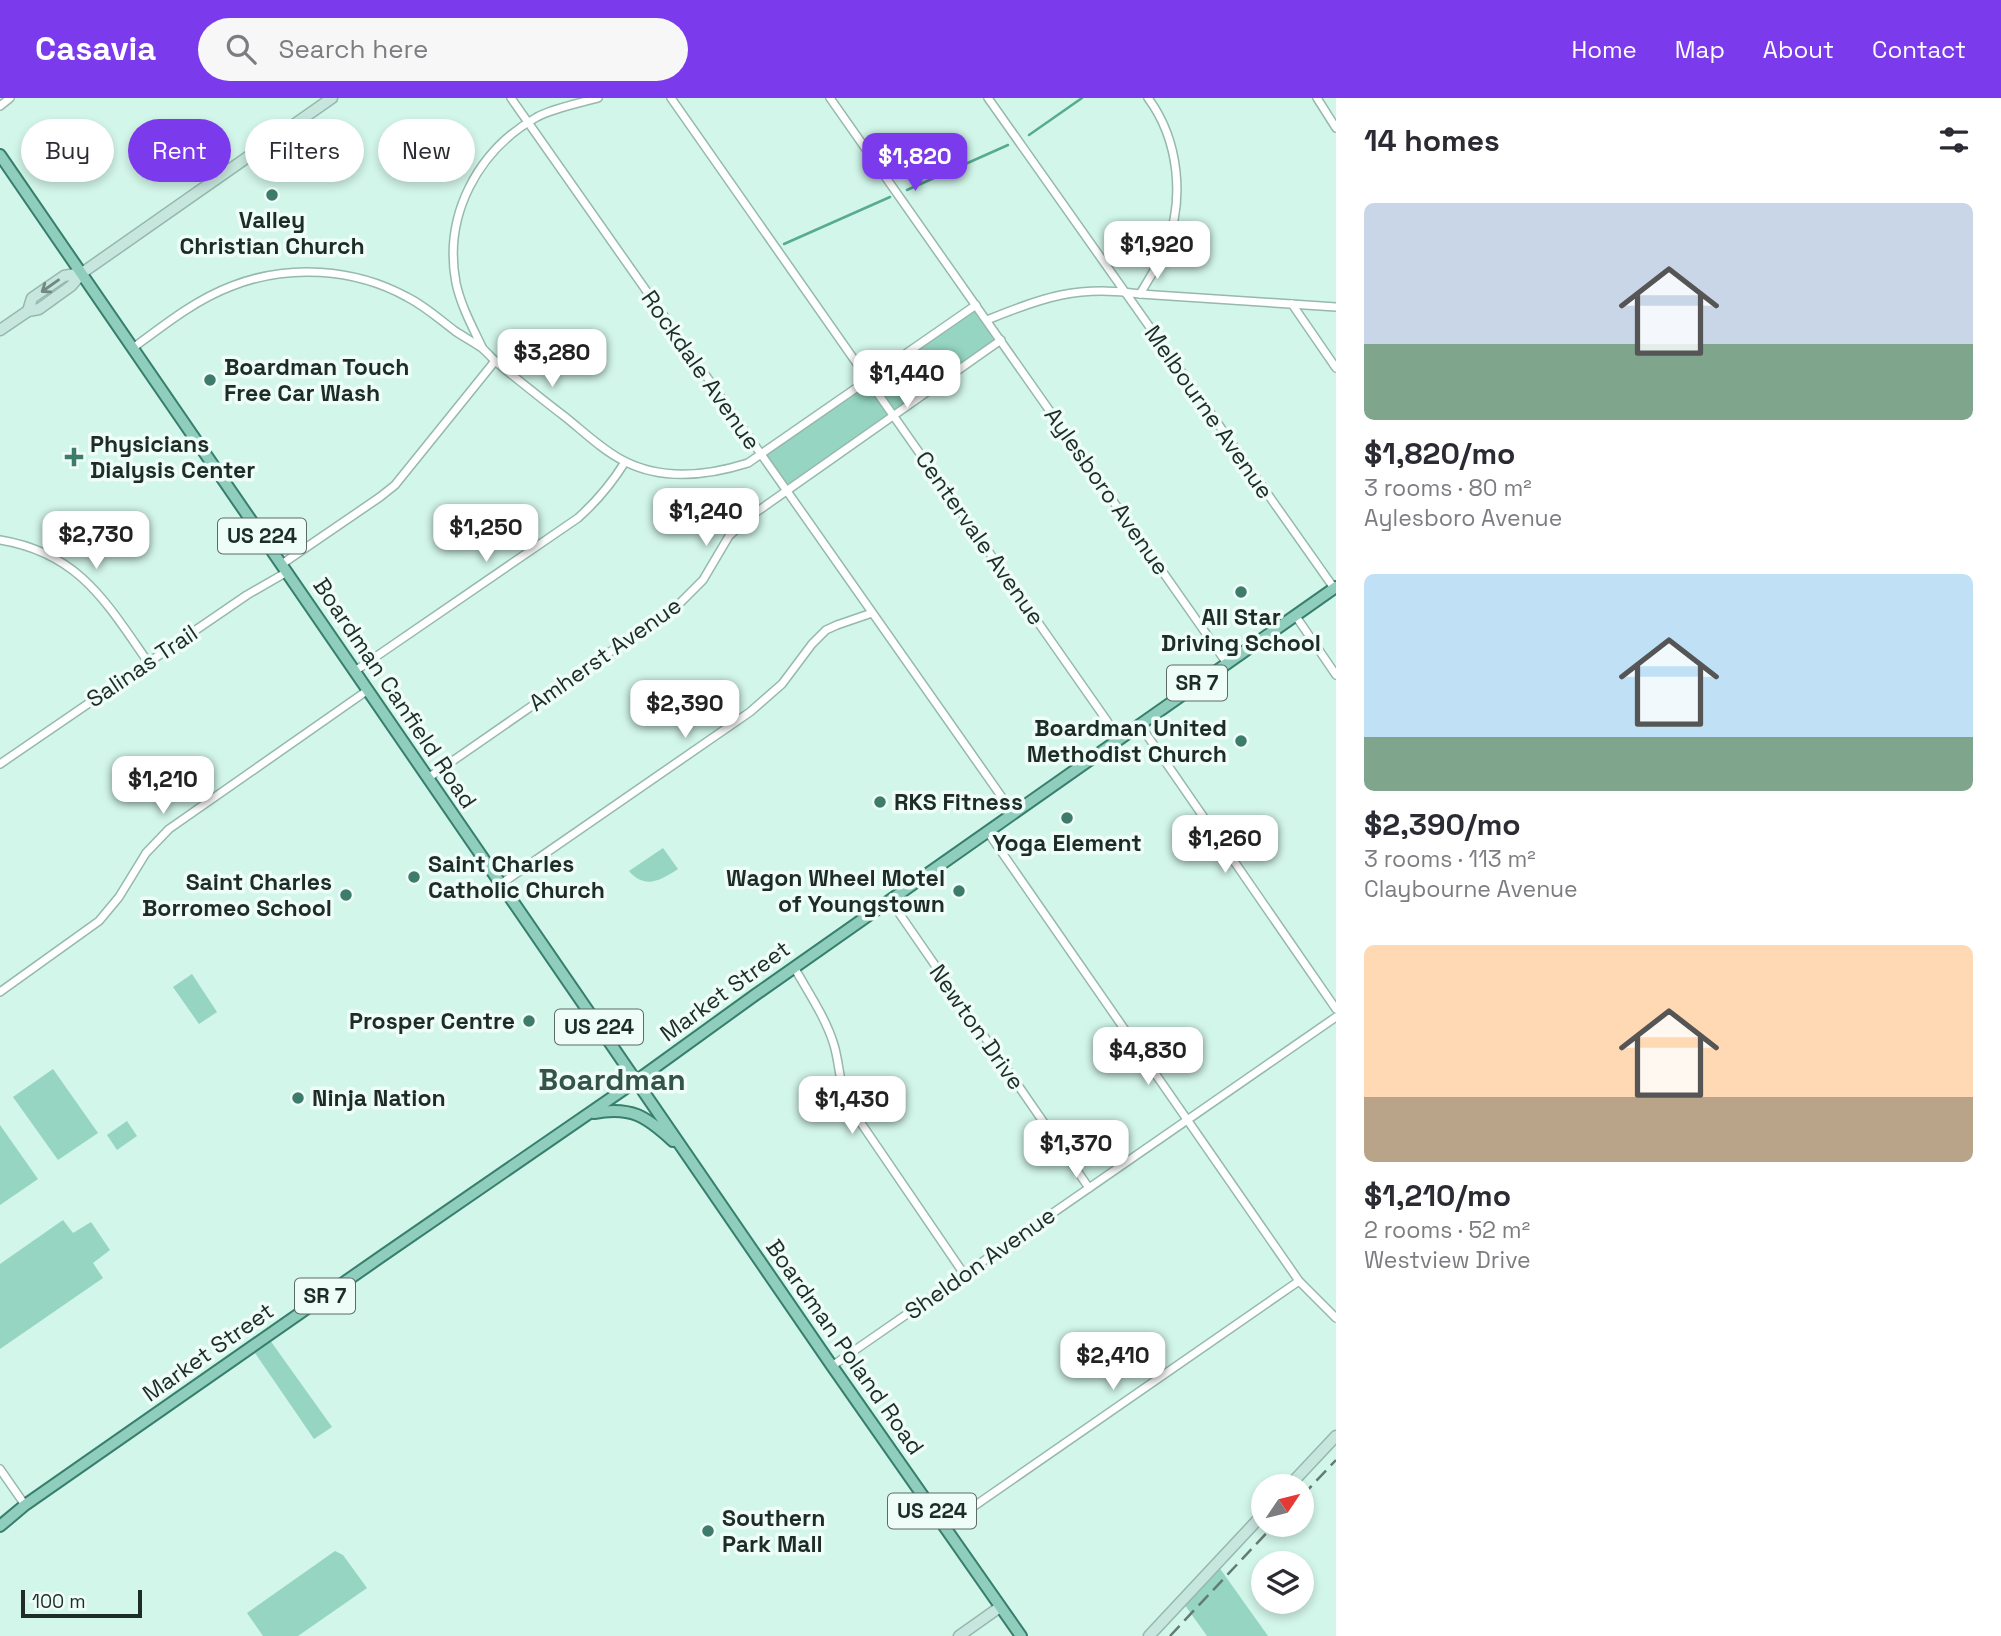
<!DOCTYPE html>
<meta charset="utf-8">
<style>
:root{--surface:#fff;--page:#f7f7f7;--text:#2b2b33;--muted:#7c7c81;--accent:#7c3aed}
body{margin:0;font-family:"Space Grotesk",sans-serif;background:var(--page);color:var(--text);height:100vh;display:flex;flex-direction:column;font-size:26px;white-space:nowrap}
*{box-sizing:border-box;margin:0}
p{font-size:23px;color:var(--muted)}
.icon{flex:none;width:38px;height:38px;fill:none;stroke:currentColor;stroke-width:2;stroke-linecap:round;stroke-linejoin:round}
.map{position:relative;flex:1;overflow:hidden}
.details{display:flex;flex-direction:column;background:var(--surface);width:665px}
.details>*{flex:none}
.hud{position:absolute;left:21px;top:21px;width:665px;height:63px;display:flex;gap:14px}
.needle{width:46px;rotate:55deg}
.tools{position:absolute;left:1251px;top:1376px;display:grid;gap:14px}
.tools a{display:grid;place-items:center;width:63px;height:63px;border-radius:50%;background:var(--surface);box-shadow:0 4px 10px #0003;font-size:35px}
.scale{position:absolute;left:21px;bottom:18px;width:121px;box-sizing:border-box;padding-left:7px;border:4px solid #1e2c28;border-top:0;font-size:19px;line-height:24px;white-space:nowrap;color:#1e2c28;-webkit-text-stroke:5px #effdf8;paint-order:stroke}
.price{position:absolute;translate:-50% -60px;padding:0 16px;border-radius:14px;background:#fff;color:#222;font-size:23px;line-height:46px;filter:drop-shadow(0 2px 4px #0008)}
.price::after{content:'';position:absolute;left:50%;top:42px;width:21px;height:16px;margin-left:-10px;background:inherit;clip-path:polygon(0 0,100% 0,50% 100%)}
.price.current{background:var(--accent);color:#fff}
ul{padding:0;list-style:none}
li{display:grid;align-content:center;gap:14px;height:371px;padding:0 28px}
li span{display:grid;place-items:center;height:217px;border-radius:10px;color:#555}
li>.icon{margin-inline-start:auto}
span .icon{width:126px;height:126px;fill:#fffc;stroke-width:1}
li b{font-size:30px}
h2{display:flex;justify-content:space-between;align-items:center;height:84px;padding:0 28px;font-size:30px}
.chip{padding:0 24px;border-radius:32px;background:var(--surface);box-shadow:0 4px 10px #0003;font-size:24px;line-height:63px}
.chip.current{background:var(--accent);color:#fff}
header{display:flex;align-items:center;gap:42px;box-sizing:border-box;height:98px;padding:0 35px;background:var(--accent);color:#fff}
header strong{font-size:33px}
nav{display:flex;gap:38px;margin-inline-start:auto;font-size:24px}
.search{width:490px;height:63px;background:var(--page);display:flex;align-items:center;gap:18px;box-sizing:border-box;padding:0 24px;border-radius:38px;color:var(--muted);font-size:26px}
main{display:flex;flex:1;min-height:0}
.map>svg:first-child{display:block}
.green{fill:#95d5c1}
.lines{fill:none;stroke-linecap:round;stroke-linejoin:round}
.stream{stroke:#57ab93;stroke-width:2.5}
.street-casing{stroke:#96b8ad;stroke-width:10}
.secondary-casing{stroke:#96b8ad;stroke-width:13}
.primary-casing{stroke:#377f6c;stroke-width:14}
.street{stroke:#fff;stroke-width:7}
.secondary{stroke:#c7e6de;stroke-width:10}
.primary{stroke:#8fcdbd;stroke-width:10}
.rail{stroke:#647b73;stroke-width:2.5;stroke-dasharray:14 7;stroke-linecap:butt}
.oneway{stroke:#728983}
.poi-dot{fill:#3d7c6a;stroke:#effdf8;stroke-width:2.5}
.labels{text-anchor:middle;stroke-width:7;stroke-linejoin:round;paint-order:stroke}
.shield{fill:#effdf8;stroke:#5d6b66;stroke-width:2}
.shield-label{font-size:21px;font-weight:bold;fill:#1e2c28}
.poi-label{font-size:23px;font-weight:bold;fill:#1e2c28;stroke:#effdf8;text-anchor:start}
.street-label{font-size:23px;fill:#1e2c28;stroke:#effdf8}
.district-label{font-size:30px;font-weight:bold;fill:#345349;stroke:#effdf8}
</style>
<header>
<strong>Casavia</strong>
<div class="search"><svg class="icon" aria-label="search" viewBox="0 0 24 24"><circle cx="10" cy="10" r="6"/><path d="M15 15l6 6"/></svg>Search here</div>
<nav><a>Home</a><a>Map</a><a>About</a><a>Contact</a></nav>
</header>
<main>
<div class="map">
<svg width="1336" height="1538" viewBox="0 0 1336 1538">
<rect width="100%" height="100%" fill="#d2f6e9"/>
<g class="green">
<path d="M976,207L1001,242L786,393L761,357Z"/>
<path d="M663,750L678,771C661,782 645,792 629,773Z"/>
<path d="M192,876L217,914L199,926L173,889Z"/>
<path d="M53,971L98,1035L58,1062L13,999Z"/>
<path d="M127,1023L137,1038L117,1052L107,1037Z"/>
<path d="M0,1027L38,1081L0,1107Z"/>
<path d="M63,1122L73,1135L91,1124L110,1152L93,1165L103,1180L0,1251V1166Z"/>
<path d="M267,1238L332,1329L314,1341L251,1249Z"/>
<path d="M335,1453L343,1457L367,1490L298,1538H263L247,1515Z"/>
<path d="M1216,1465L1268,1538H1207L1182,1503Z"/>
</g>
<g class="lines">
<g class="stream">
<path d="M1029,37L1082,0"/>
<path d="M907,92L1008,47"/>
<path d="M784,146L890,99"/>
</g>
<g class="street-casing">
<g id="street">
<path d="M511,0L1013,715"/>
<path d="M671,0L1119,640"/>
<path d="M830,0L1226,564"/>
<path d="M988,0L1334,490"/>
<path d="M1317,0L1336,30"/>
<path d="M0,8L10,0"/>
<path d="M1140,196C1149,181 1159,165 1166,149C1185,101 1179,42 1148,0"/>
<path d="M1292,206L1336,270"/>
<path d="M987,222C1043,199 1078,187 1140,196L1336,209"/>
<path d="M482,249C472,228 461,208 456,185C443,117 478,52 537,19C554,10 580,5 598,0"/>
<path d="M133,250C164,227 195,202 232,188C288,166 354,170 407,199C425,208 439,221 455,233C464,239 473,244 482,250C489,256 494,263 501,268C522,285 543,302 564,318C583,333 602,352 624,363C663,383 707,378 748,365L976,207"/>
<path d="M0,442C79,455 106,504 148,564"/>
<path d="M282,466L380,399L395,387L495,263"/>
<path d="M1295,517L1336,577"/>
<path d="M355,573L578,420C597,403 612,385 625,364"/>
<path d="M1140,627L1336,911"/>
<path d="M0,666L247,497L287,474"/>
<path d="M428,680L679,506L703,482L729,438L748,420L1001,242"/>
<path d="M987,733L1299,1183L1336,1220"/>
<path d="M501,786L750,614L782,586L812,546L826,532L837,527L872,515"/>
<path d="M890,802L1089,1090"/>
<path d="M794,869C808,894 826,920 834,947C840,967 839,987 848,1006L964,1176"/>
<path d="M0,894L99,823L119,799L146,755L169,731L368,592"/>
<path d="M832,1268L1336,919"/>
<path d="M0,1371L25,1407"/>
<path d="M944,1429L1299,1183"/>
</g>
</g>
<g class="secondary-casing">
<g id="secondary">
<path d="M28,213L32,200L64,178L82,175"/>
<path d="M0,232L28,213L39,211L71,188L82,175L332,0"/>
<path d="M1289,1388L1336,1338"/>
<path d="M959,1538L1000,1509"/>
<path d="M1149,1538L1264,1415"/>
</g>
</g>
<g class="primary-casing">
<g id="primary">
<path d="M0,57L832,1268L1021,1538"/>
<path d="M594,1015C631,1008 646,1018 673,1043"/>
<path d="M0,1428L25,1407L382,1158L636,983L755,897L1336,489"/>
</g>
</g>
<use href="#street" class="street"/>
<use href="#secondary" class="secondary"/>
<use href="#primary" class="primary"/>
<g class="rail">
<path d="M1302,1398L1336,1362"/>
<path d="M1170,1538L1275,1426"/>
</g>
</g>
<defs><path id="oneway-shaft" d="M-6 0H5M1.5-3L5.5 0L1.5 3" fill="none" stroke-width="1.6" stroke-linecap="round" stroke-linejoin="round" transform="scale(1.75)"/></defs>
<use class="oneway" href="#oneway-shaft" transform="translate(50 188) rotate(145)"/>
<g class="poi-dot">
<circle cx="272" cy="97" r="7"/>
<circle cx="210" cy="282" r="7"/>
<path d="M70.5 348.5h7v7h7v7h-7v7h-7v-7h-7v-7h7z"/>
<circle cx="1241" cy="494" r="7"/>
<circle cx="1241" cy="643" r="7"/>
<circle cx="880" cy="704" r="7"/>
<circle cx="1067" cy="720" r="7"/>
<circle cx="414" cy="779" r="7"/>
<circle cx="959" cy="793" r="7"/>
<circle cx="346" cy="797" r="7"/>
<circle cx="529" cy="923" r="7"/>
<circle cx="298" cy="1000" r="7"/>
<circle cx="708" cy="1433" r="7"/>
</g>
<g class="labels">
<g class="shield">
<rect x="218" y="420.5" width="88" height="35" rx="5"/>
<rect x="1167" y="567.5" width="60" height="35" rx="5"/>
<rect x="555" y="911.5" width="88" height="35" rx="5"/>
<rect x="295" y="1180.5" width="60" height="35" rx="5"/>
<rect x="888" y="1395.5" width="88" height="35" rx="5"/>
</g>
<g class="shield-label">
<text x="262" y="445">US 224</text>
<text x="1197" y="592">SR 7</text>
<text x="599" y="936">US 224</text>
<text x="325" y="1205">SR 7</text>
<text x="932" y="1420">US 224</text>
</g>
<g class="poi-label">
<text x="272" y="130" text-anchor="middle">Valley<tspan x="272" dy="26">Christian Church</tspan></text>
<text x="224" y="277">Boardman Touch<tspan x="224" dy="26">Free Car Wash</tspan></text>
<text x="90" y="354">Physicians<tspan x="90" dy="26">Dialysis Center</tspan></text>
<text x="1241" y="527" text-anchor="middle">All Star<tspan x="1241" dy="26">Driving School</tspan></text>
<text x="1227" y="638" text-anchor="end">Boardman United<tspan x="1227" dy="26">Methodist Church</tspan></text>
<text x="894" y="712">RKS Fitness</text>
<text x="1067" y="753" text-anchor="middle">Yoga Element</text>
<text x="428" y="774">Saint Charles<tspan x="428" dy="26">Catholic Church</tspan></text>
<text x="945" y="788" text-anchor="end">Wagon Wheel Motel<tspan x="945" dy="26">of Youngstown</tspan></text>
<text x="332" y="792" text-anchor="end">Saint Charles<tspan x="332" dy="26">Borromeo School</tspan></text>
<text x="515" y="931" text-anchor="end">Prosper Centre</text>
<text x="312" y="1008">Ninja Nation</text>
<text x="722" y="1428">Southern<tspan x="722" dy="26">Park Mall</tspan></text>
</g>
<g class="street-label">
<text transform="translate(701 272) rotate(55)" y="8">Rockdale Avenue</text>
<text transform="translate(1209 314) rotate(55)" y="8">Melbourne Avenue</text>
<text transform="translate(1107 393) rotate(55)" y="8">Aylesboro Avenue</text>
<text transform="translate(980 440) rotate(55)" y="8">Centervale Avenue</text>
<text transform="translate(605 556) rotate(-35)" y="8">Amherst Avenue</text>
<text transform="translate(142 568) rotate(-34)" y="8">Salinas Trail</text>
<text transform="translate(395 595) rotate(56)" y="8">Boardman Canfield Road</text>
<text transform="translate(725 893) rotate(-36)" y="8">Market Street</text>
<text transform="translate(977 929) rotate(55)" y="8">Newton Drive</text>
<text transform="translate(980 1165) rotate(-35)" y="8">Sheldon Avenue</text>
<text transform="translate(845 1249) rotate(55)" y="8">Boardman Poland Road</text>
<text transform="translate(208 1254) rotate(-35)" y="8">Market Street</text>
</g>
<g class="district-label">
<text x="612" y="992">Boardman</text>
</g>
</g>
</svg>
<div class="tools">
<a><svg class="needle" viewBox="-14 -14 28 28"><path d="M0-13l5 13h-10z" fill="#e53935"/><path d="M0 13l5-13h-10z" fill="#7c7c81"/></svg></a>
<a><svg class="icon" aria-label="layers" viewBox="0 0 24 24"><path d="M12 4l9 5-9 5-9-5zM3 14l9 5 9-5"/></svg></a>
</div>
<div class="scale">100 m</div>
<b class="price current" style="left:915px;top:95px">$1,820</b>
<b class="price" style="left:1157px;top:183px">$1,920</b>
<b class="price" style="left:552px;top:291px">$3,280</b>
<b class="price" style="left:907px;top:312px">$1,440</b>
<b class="price" style="left:706px;top:450px">$1,240</b>
<b class="price" style="left:486px;top:466px">$1,250</b>
<b class="price" style="left:96px;top:473px">$2,730</b>
<b class="price" style="left:685px;top:642px">$2,390</b>
<b class="price" style="left:163px;top:718px">$1,210</b>
<b class="price" style="left:1225px;top:777px">$1,260</b>
<b class="price" style="left:1148px;top:989px">$4,830</b>
<b class="price" style="left:852px;top:1038px">$1,430</b>
<b class="price" style="left:1076px;top:1082px">$1,370</b>
<b class="price" style="left:1113px;top:1294px">$2,410</b>
<div class="hud">
<a class="chip">Buy</a>
<a class="chip current">Rent</a>
<a class="chip">Filters</a>
<a class="chip">New</a>
</div>
</div>
<section class="details">
<h2>14 homes<svg class="icon" aria-label="filters" viewBox="0 0 24 24"><path d="M4 7h16M4 17h16"/><circle cx="9" cy="7" r="2"/><circle cx="15" cy="17" r="2"/></svg></h2>
<ul>
<li><span style="background:linear-gradient(#c9d6e8 65%,#7fa58c 0)"><svg class="icon" aria-label="home" viewBox="0 0 24 24"><path d="M3 11l9-7 9 7M6 9v11h12V9"/></svg></span><div><b>$1,820/mo</b><p>3 rooms · 80 m²</p><p>Aylesboro Avenue</p></div></li>
<li><span style="background:linear-gradient(#bfe0f5 75%,#7fa58c 0)"><svg class="icon" aria-label="home" viewBox="0 0 24 24"><path d="M3 11l9-7 9 7M6 9v11h12V9"/></svg></span><div><b>$2,390/mo</b><p>3 rooms · 113 m²</p><p>Claybourne Avenue</p></div></li>
<li><span style="background:linear-gradient(#ffd9b3 70%,#b9a48a 0)"><svg class="icon" aria-label="home" viewBox="0 0 24 24"><path d="M3 11l9-7 9 7M6 9v11h12V9"/></svg></span><div><b>$1,210/mo</b><p>2 rooms · 52 m²</p><p>Westview Drive</p></div></li>
</ul>
</section>
</main>
